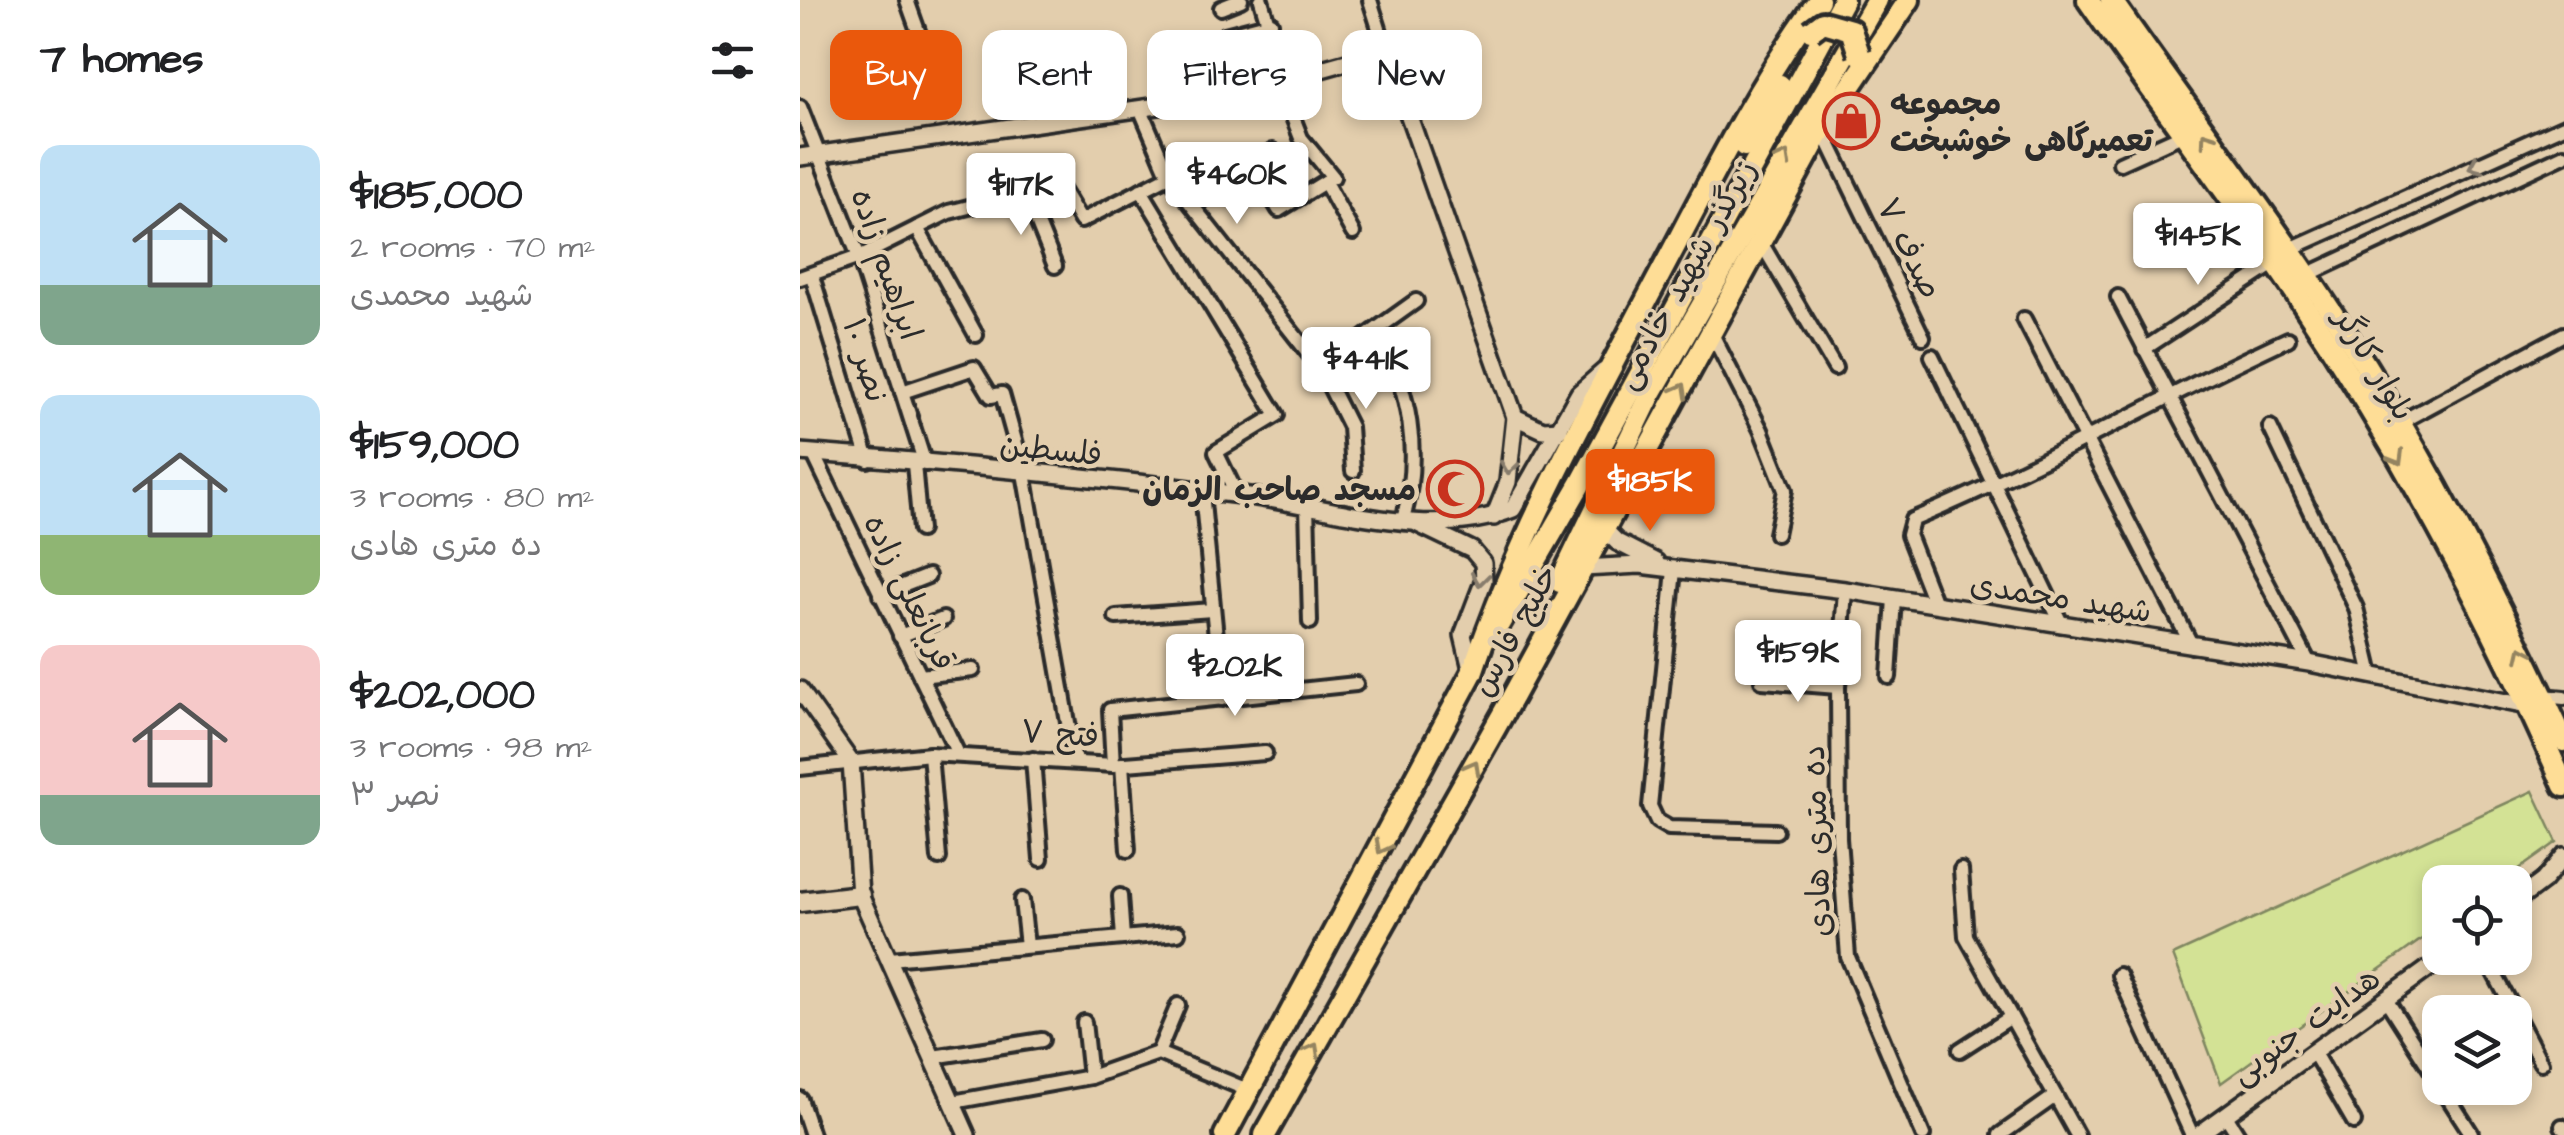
<!DOCTYPE html>
<meta charset="utf-8">
<style>
:root{--surface:#fff;--page:#f2f2f2;--text:#202124;--muted:#757577;--accent:#ea580c}
body{margin:0;font-family:"Architects Daughter","Playpen Sans Arabic",sans-serif;background:var(--page);color:var(--text);height:100vh;display:flex;flex-direction:column;font-size:38px;white-space:nowrap}
*{box-sizing:border-box;margin:0}
p{font-size:32px;color:var(--muted)}
.icon{flex:none;width:55px;height:55px;fill:none;stroke:currentColor;stroke-width:2;stroke-linecap:round;stroke-linejoin:round}
.map{position:relative;flex:1;overflow:hidden}
.drawer{display:flex;flex-direction:column;background:var(--surface);width:800px}
.drawer>*{flex:none}
.banner{position:absolute;left:30px;top:30px;width:950px;height:90px;display:flex;gap:20px}
.controls{position:absolute;left:1622px;top:865px;display:grid;gap:20px}
.controls a{display:grid;place-items:center;width:110px;height:110px;border-radius:20px;background:var(--surface);box-shadow:0 5px 15px #0003;font-size:50px}
.price{position:absolute;translate:-50% -85px;padding:0 22px;border-radius:10px;background:#fff;color:#222;font-size:32px;line-height:65px;filter:drop-shadow(0 2px 5px #0008)}
.price::after{content:'';position:absolute;left:50%;top:60px;width:30px;height:22px;margin-left:-15px;background:inherit;clip-path:polygon(0 0,100% 0,50% 100%)}
.price.active{background:var(--accent);color:#fff}
ul{padding:0;list-style:none}
li{display:flex;align-items:center;gap:30px;height:250px;padding:0 40px}
li span{display:grid;place-items:center;flex:none;width:280px;height:200px;border-radius:20px;color:#555}
li>.icon{margin-inline-start:auto}
span .icon{width:120px;height:120px;fill:#fffc;stroke-width:1}
li b{font-size:42px}
h2{display:flex;justify-content:space-between;align-items:center;height:120px;padding:0 40px;font-size:42px}
.chip{padding:0 35px;border-radius:20px;background:var(--surface);box-shadow:0 5px 15px #0003;font-size:35px;line-height:90px}
.chip.active{background:var(--accent);color:#fff}
main{display:flex;flex:1;min-height:0}
.map>svg:first-child{display:block}
.green{fill:#d3e295;stroke:#7f8660;stroke-width:2.5}
.lines{fill:none;stroke-linecap:round;stroke-linejoin:round}
.minor-casing{stroke:#2b2b2b;stroke-width:20}
.tertiary-casing{stroke:#2b2b2b;stroke-width:22}
.secondary-casing{stroke:#2b2b2b;stroke-width:25}
.primary-casing{stroke:#2b2b2b;stroke-width:28}
.trunk-casing{stroke:#2b2b2b;stroke-width:28}
.minor{stroke:#e3cead;stroke-width:12}
.tertiary{stroke:#e3cead;stroke-width:15}
.secondary{stroke:#e3cead;stroke-width:18}
.primary{stroke:#fedd96;stroke-width:20}
.trunk{stroke:#fedd96;stroke-width:20}
.trunk-bridge-casing{stroke:#2b2b2b;stroke-width:28;stroke-linecap:butt}
.trunk-bridge{stroke:#fedd96;stroke-width:20}
.oneway{stroke:#948460}
.oneway2{stroke:#877c6c}
.labels{text-anchor:middle;stroke-width:9;stroke-linejoin:round;paint-order:stroke}
.poi-label{font-size:32px;font-weight:bold;fill:#2b2b2b;stroke:#e3cead;text-anchor:start}
.street-label{font-size:32px;fill:#2b2b2b;stroke:#e3cead}
</style>
<main>
<section class="drawer">
<h2>7 homes<svg class="icon" aria-label="filters" viewBox="0 0 24 24"><path d="M4 7h16M4 17h16"/><circle cx="9" cy="7" r="2"/><circle cx="15" cy="17" r="2"/></svg></h2>
<ul>
<li><span style="background:linear-gradient(#bfe0f5 70%,#7fa58c 0)"><svg class="icon" aria-label="home" viewBox="0 0 24 24"><path d="M3 11l9-7 9 7M6 9v11h12V9"/></svg></span><div><b>$185,000</b><p>2 rooms · 70 m²</p><p>شهید محمدی</p></div></li>
<li><span style="background:linear-gradient(#bfe0f5 70%,#8fb573 0)"><svg class="icon" aria-label="home" viewBox="0 0 24 24"><path d="M3 11l9-7 9 7M6 9v11h12V9"/></svg></span><div><b>$159,000</b><p>3 rooms · 80 m²</p><p>ده متری هادی</p></div></li>
<li><span style="background:linear-gradient(#f6c9c9 75%,#7fa58c 0)"><svg class="icon" aria-label="home" viewBox="0 0 24 24"><path d="M3 11l9-7 9 7M6 9v11h12V9"/></svg></span><div><b>$202,000</b><p>3 rooms · 98 m²</p><p>نصر ۳</p></div></li>
</ul>
</section>
<div class="map">
<svg width="1764" height="1135" viewBox="0 0 1764 1135">
<rect width="100%" height="100%" fill="#e3cead"/>
<filter id="ink" filterUnits="userSpaceOnUse"><feTurbulence type="fractalNoise" baseFrequency=".01" numOctaves="2"/><feDisplacementMap in="SourceGraphic" scale="20" xChannelSelector="R" yChannelSelector="G"/><feConvolveMatrix kernelMatrix="1 2 1 2 8 2 1 2 1" color-interpolation-filters="sRGB"/></filter>
<g filter="url(#ink)">
<path class="green" d="M1733,791L1757,842L1701,882H1640V926L1421,1083L1373,955Z"/>
<g class="lines">
<g class="minor-casing">
<g id="minor">
<path d="M107,0L128,59"/>
<path d="M461,0L486,83"/>
<path d="M570,0L586,51"/>
<path d="M421,8L441,0"/>
<path d="M428,52L425,35L471,23"/>
<path d="M0,107L59,257L125,464"/>
<path d="M340,108L369,176L521,369L616,301"/>
<path d="M1022,129L1123,337"/>
<path d="M1320,163L1382,135"/>
<path d="M452,165L479,210L533,177L501,138L480,84"/>
<path d="M525,182L553,233"/>
<path d="M341,190L477,415L416,452L437,495"/>
<path d="M226,194L255,266"/>
<path d="M394,205L473,151"/>
<path d="M117,228L176,335"/>
<path d="M962,244L1035,368"/>
<path d="M1488,250L1764,126"/>
<path d="M1507,275L1764,155"/>
<path d="M12,276L68,460"/>
<path d="M0,278L59,257L149,212L259,184L281,221L369,176"/>
<path d="M1318,297L1509,663"/>
<path d="M1224,319L1392,646"/>
<path d="M579,328C609,394 622,450 603,520"/>
<path d="M912,334L961,430L985,490L976,534"/>
<path d="M1344,349L1475,263"/>
<path d="M1132,356L1262,625"/>
<path d="M521,369L550,427L553,471"/>
<path d="M102,392L174,368L191,396L202,394L224,473L275,762"/>
<path d="M1599,423L1764,334"/>
<path d="M1470,427L1556,608L1572,675"/>
<path d="M13,453L158,754"/>
<path d="M114,464L120,530"/>
<path d="M402,492L422,699"/>
<path d="M507,504L510,622"/>
<path d="M874,570L850,806L857,821L869,828L976,831"/>
<path d="M1045,590L1038,687L1039,838L1048,957L1123,1135"/>
<path d="M80,595L128,576"/>
<path d="M1135,604L1108,535L1112,520C1241,466 1362,397 1488,339"/>
<path d="M316,617L412,610"/>
<path d="M100,636L143,619"/>
<path d="M120,676L173,670"/>
<path d="M1089,677L1094,598"/>
<path d="M962,681L1038,687"/>
<path d="M1743,696L1764,698"/>
<path d="M130,754L139,858"/>
<path d="M233,759L241,859"/>
<path d="M322,764L328,850"/>
<path d="M313,765L310,710L556,684"/>
<path d="M0,768L130,754L313,765L465,753"/>
<path d="M1161,870L1166,936L1277,1135"/>
<path d="M320,896L323,938"/>
<path d="M222,900L227,946"/>
<path d="M1686,958L1715,1012"/>
<path d="M90,959L378,933"/>
<path d="M1319,975L1392,1135"/>
<path d="M1587,1001L1640,1084"/>
<path d="M1715,1013L1741,1063"/>
<path d="M284,1022L290,1077"/>
<path d="M1160,1050L1211,1017"/>
<path d="M358,1053L378,1005"/>
<path d="M1514,1053L1554,1122"/>
<path d="M133,1057L242,1040"/>
<path d="M1642,1088L1671,1133L1668,1135"/>
<path d="M0,1099L12,1135"/>
<path d="M153,1102L290,1077L358,1053L450,1091"/>
<path d="M1426,1116L1438,1135"/>
<path d="M1762,1126L1764,1129"/>
<path d="M1200,1135L1255,1096"/>
</g>
</g>
<g class="tertiary-casing">
<g id="tertiary">
<path d="M0,157L421,97L586,51L715,417L708,482L694,517"/>
<path d="M715,417L743,430L760,429"/>
<path d="M0,452C147,463 295,477 441,495C527,505 629,543 713,509L779,393L804,371"/>
<path d="M618,524L672,550L683,563L684,580L663,635L672,673"/>
<path d="M804,529L817,542L856,562"/>
<path d="M783,568L840,565L1045,590L1509,663L1727,706"/>
<path d="M0,690L51,762L60,895L167,1135"/>
<path d="M1715,902L1743,881L1764,856"/>
<path d="M1398,1135L1643,958"/>
</g>
</g>
<g class="secondary-casing">
<path id="secondary" d="M0,902L60,895"/>
</g>
<g class="primary-casing">
<g id="primary">
<path d="M1288,0C1356,98 1429,193 1495,292C1599,447 1690,615 1764,786"/>
<path d="M1311,0C1399,126 1494,248 1574,379C1645,495 1707,618 1764,741"/>
</g>
</g>
<g class="trunk-casing">
<g id="trunk">
<path d="M944,146L980,85"/>
<path d="M760,582L851,394L1077,0"/>
<path d="M694,633L781,483L1043,0"/>
<path d="M425,1135L672,673C718,536 789,409 856,282C907,186 955,88 1019,0"/>
<path d="M465,1135L713,696L1022,129L1109,0"/>
</g>
</g>
<use href="#minor" class="minor"/>
<use href="#tertiary" class="tertiary"/>
<use href="#secondary" class="secondary"/>
<use href="#primary" class="primary"/>
<use href="#trunk" class="trunk"/>
<g class="trunk-bridge-casing">
<path id="trunk-bridge" d="M1011,31L1023,22L1051,30L1059,54"/>
</g>
<use href="#trunk-bridge" class="trunk-bridge"/>
</g>
<defs><path id="oneway-chevron" d="M-2-3.5L2.5 0L-2 3.5" fill="none" stroke-width="1.6" stroke-linecap="round" stroke-linejoin="round" transform="scale(2.5)"/></defs>
<g class="oneway">
<use href="#oneway-chevron" transform="translate(1407 138) rotate(-125)"/>
<use href="#oneway-chevron" transform="translate(984 158) rotate(-61)"/>
<use href="#oneway-chevron" transform="translate(881 390) rotate(-61)"/>
<use href="#oneway-chevron" transform="translate(1597 458) rotate(60)"/>
<use href="#oneway-chevron" transform="translate(1723 653) rotate(-115)"/>
<use href="#oneway-chevron" transform="translate(673 767) rotate(-61)"/>
<use href="#oneway-chevron" transform="translate(582 847) rotate(118)"/>
<use href="#oneway-chevron" transform="translate(513 1050) rotate(-61)"/>
</g>
<g class="oneway2">
<use href="#oneway-chevron" transform="translate(1675 166) rotate(156)"/>
<use href="#oneway-chevron" transform="translate(709 468) rotate(98)"/>
<use href="#oneway-chevron" transform="translate(680 579) rotate(97)"/>
</g>
</g>
<defs>
<g id="shop-ring" transform="scale(2.875)"><circle r="9.5" fill="#e3cead" stroke="#c8321e" stroke-width="1.5"/><path d="M-5-2.5h2.3a2.7 3.5 0 0 1 5.4 0H5L5.5 6h-11ZM-1.5-2.5h3a1.5 2.3 0 0 0-3 0Z" fill="#c8321e"/></g>
<g id="mosque-ring" transform="scale(2.875)"><circle r="9.5" fill="#e3cead" stroke="#c8321e" stroke-width="1.5"/><path d="M3.5-4.9A6 6 0 1 0 3.5 4.9A5 5 0 1 1 3.5-4.9Z" fill="#c8321e"/></g>
</defs>
<g fill-rule="evenodd">
<use href="#shop-ring" x="1051" y="121"/>
<use href="#mosque-ring" x="655" y="489"/>
</g>
<g class="labels">
<g class="poi-label">
<text x="1090" y="114">مجموعه<tspan x="1090" dy="37">تعمیرگاهی خوشبخت</tspan></text>
<text x="616" y="500" text-anchor="end">مسجد صاحب الزمان</text>
</g>
<g class="street-label">
<text transform="translate(1110 248) rotate(64)" y="11">صدف ۷</text>
<text transform="translate(87 264) rotate(71)" y="11">ابراهیم زاده</text>
<text transform="translate(885 274) rotate(-61)" y="11">زیرگذر شهید خادمی</text>
<text transform="translate(66 360) rotate(73)" y="11">نصر ۱۰</text>
<text transform="translate(1575 364) rotate(59)" y="11">بلوار کارگر</text>
<text transform="translate(251 449) rotate(6)" y="11">فلسطین</text>
<text transform="translate(110 592) rotate(64)" y="11">قربانعلی زاده</text>
<text transform="translate(1261 597) rotate(9)" y="11">شهید محمدی</text>
<text transform="translate(714 630) rotate(-61)" y="11">خلیج فارس</text>
<text transform="translate(260 733) rotate(4)" y="11">فتح ۷</text>
<text transform="translate(1016 841) rotate(-92)" y="11">ده متری هادی</text>
<text transform="translate(1505 1025) rotate(-36)" y="11">هدایت جنوبی</text>
</g>
</g>
</svg>
<div class="controls">
<a><svg class="icon" aria-label="locate" viewBox="0 0 24 24"><circle cx="12" cy="12" r="6"/><path d="M12 2v4M12 18v4M2 12h4M18 12h4"/></svg></a>
<a><svg class="icon" aria-label="layers" viewBox="0 0 24 24"><path d="M12 4l9 5-9 5-9-5zM3 14l9 5 9-5"/></svg></a>
</div>
<b class="price" style="left:437px;top:227px">$460K</b>
<b class="price" style="left:221px;top:238px">$117K</b>
<b class="price" style="left:1398px;top:288px">$145K</b>
<b class="price" style="left:566px;top:412px">$441K</b>
<b class="price active" style="left:850px;top:534px">$185K</b>
<b class="price" style="left:998px;top:705px">$159K</b>
<b class="price" style="left:435px;top:719px">$202K</b>
<div class="banner">
<a class="chip active">Buy</a>
<a class="chip">Rent</a>
<a class="chip">Filters</a>
<a class="chip">New</a>
</div>
</div>
</main>
